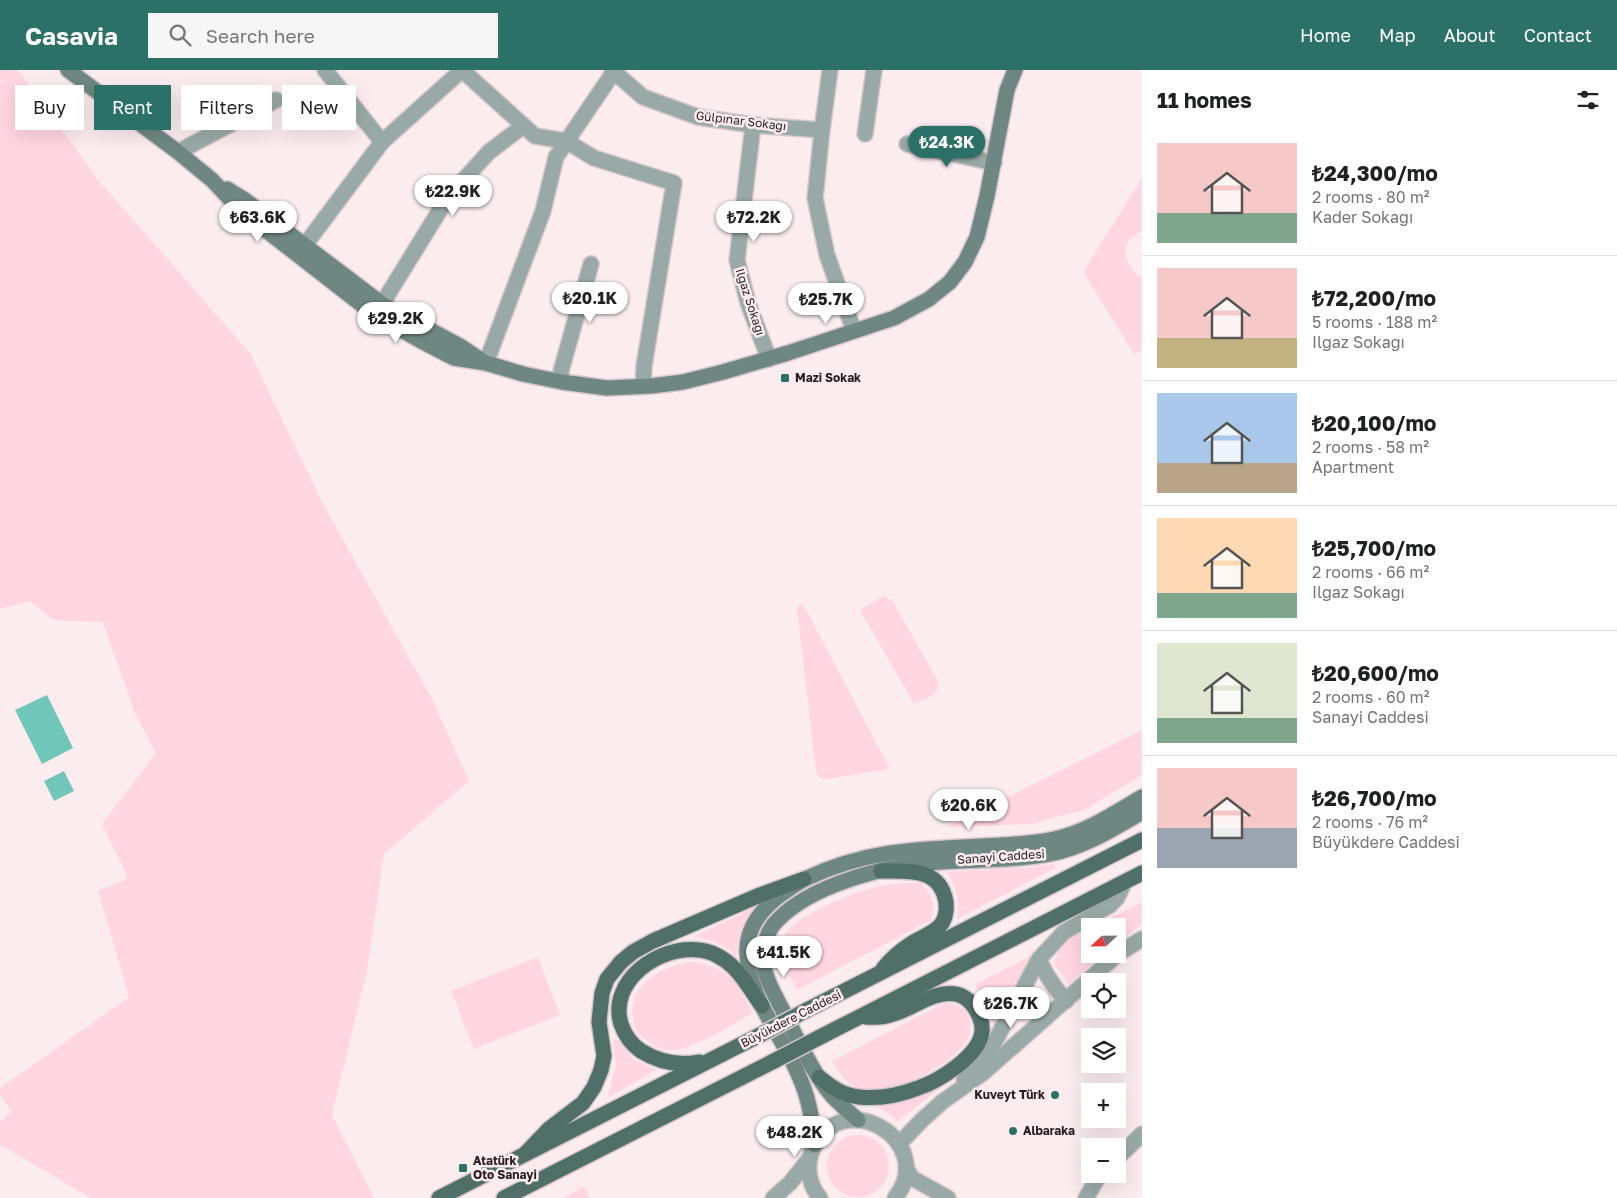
<!DOCTYPE html>
<meta charset="utf-8">
<style>
:root{--surface:#fff;--page:#f6f6f6;--text:#202124;--muted:#757577;--line:#e0e0e0;--accent:#2b7167}
body{margin:0;font-family:"Golos Text",sans-serif;background:var(--page);color:var(--text);height:100vh;display:flex;flex-direction:column;font-size:19px;white-space:nowrap}
*{box-sizing:border-box;margin:0}
p{font-size:16px;color:var(--muted)}
.icon{flex:none;width:28px;height:28px;fill:none;stroke:currentColor;stroke-width:2;stroke-linecap:round;stroke-linejoin:round}
.map{position:relative;flex:1;overflow:hidden}
.details{display:flex;flex-direction:column;background:var(--surface);width:475px}
.details>*{flex:none}
.top-card{position:absolute;left:15px;top:15px;width:475px;height:45px;display:flex;gap:10px}
.needle{width:32px;rotate:248deg}
.controls{position:absolute;left:1081px;top:848px;display:grid;gap:10px}
.controls a{display:grid;place-items:center;width:45px;height:45px;border-radius:0px;background:var(--surface);box-shadow:0 5px 20px #0002;font-size:25px}
.price{position:absolute;translate:-50% -42px;padding:0 11px;border-radius:18px;background:#fff;color:#222;font-size:16px;line-height:32px;filter:drop-shadow(0 1px 2px #0008)}
.price::after{content:'';position:absolute;left:50%;top:30px;width:15px;height:11px;margin-left:-8px;background:inherit;clip-path:polygon(0 0,100% 0,50% 100%)}
.price.selected{background:var(--accent);color:#fff}
ul{padding:0;list-style:none}
li{display:flex;align-items:center;gap:15px;height:125px;padding:0 15px}
li+li{border-top:1px solid var(--line)}
li span{display:grid;place-items:center;flex:none;width:140px;height:100px;border-radius:0px;color:#555}
li>.icon{margin-inline-start:auto}
span .icon{width:60px;height:60px;fill:#fffc;stroke-width:1}
li b{font-size:21px}
h2{display:flex;justify-content:space-between;align-items:center;height:60px;padding:0 15px;font-size:21px}
.chip{padding:0 18px;border-radius:0px;background:var(--surface);box-shadow:0 5px 20px #0002;font-size:18px;line-height:45px}
.chip.selected{background:var(--accent);color:#fff}
header{display:flex;align-items:center;gap:30px;box-sizing:border-box;height:70px;padding:0 25px;background:var(--accent);color:#fff}
header strong{font-size:24px}
nav{display:flex;gap:28px;margin-inline-start:auto;font-size:18px}
.search{width:350px;height:45px;background:var(--page);display:flex;align-items:center;gap:12px;box-sizing:border-box;padding:0 18px;border-radius:0px;color:var(--muted);font-size:19px}
main{display:flex;flex:1;min-height:0}
.map>svg:first-child{display:block}
.green{fill:#ffd6e1}
.water{fill:#70c6b8}
.lines{fill:none;stroke-linecap:round;stroke-linejoin:round}
.street-casing{stroke:#d5c7cb;stroke-width:18}
.secondary-casing{stroke:#d5c7cb;stroke-width:18}
.primary-casing{stroke:#d5c7cb;stroke-width:18}
.street{stroke:#99aaa6;stroke-width:15}
.secondary{stroke:#6f8782;stroke-width:15}
.primary{stroke:#516f69;stroke-width:15}
.primary-bridge-casing{stroke:#d5c7cb;stroke-width:18;stroke-linecap:butt}
.primary-bridge{stroke:#516f69;stroke-width:15}
.poi-dot{fill:#2b7167;stroke:#fbecf0;stroke-width:2}
.labels{text-anchor:middle;stroke-width:5;stroke-linejoin:round;paint-order:stroke}
.street-label{font-size:12px;fill:#2a1d20;stroke:#fbecf0}
.poi-label{font-size:12px;font-weight:bold;fill:#2a1d20;stroke:#fbecf0;text-anchor:start}
</style>
<header>
<strong>Casavia</strong>
<div class="search"><svg class="icon" aria-label="search" viewBox="0 0 24 24"><circle cx="10" cy="10" r="6"/><path d="M15 15l6 6"/></svg>Search here</div>
<nav><a>Home</a><a>Map</a><a>About</a><a>Contact</a></nav>
</header>
<main>
<div class="map">
<svg width="1142" height="1128" viewBox="0 0 1142 1128">
<rect width="100%" height="100%" fill="#fbecf0"/>
<g class="green">
<path d="M0,0H18L99,111L250,283L322,432L433,631L469,711L384,784L367,900L332,1045L374,1128H91L0,1075V1052L11,1041L0,1025V1018L129,927L98,821L128,808L102,754L156,683L135,643L103,552L53,550L30,531L0,539Z"/>
<path d="M1142,108V162C1137,162 1136,164 1132,167C1118,179 1128,200 1142,207V280L1134,284L1085,205V199Z"/>
<path d="M883,526L888,528L893,532L939,613C939,626 924,629 914,634L860,540Z"/>
<path d="M801,533L805,538L890,699L828,709L819,708L816,701L797,538Z"/>
<path d="M1142,660V705L1084,740L1031,754L947,757Z"/>
<path d="M1055,794V798L957,849C959,829 957,819 947,802L1025,798Z"/>
<path d="M906,813H920C932,824 938,836 930,851L797,920L786,898L780,900C776,888 778,874 786,863C801,843 848,825 872,818C883,815 895,814 906,813Z"/>
<path d="M1142,832V854L1118,872V856H1095Z"/>
<path d="M755,837C744,855 737,865 737,887C722,873 713,870 693,867Z"/>
<path d="M1090,859V884H1103L1068,915L1054,893C1062,869 1069,869 1090,859Z"/>
<path d="M1031,886L994,958L989,940L975,914Z"/>
<path d="M538,887L560,945L474,979L451,921Z"/>
<path d="M691,892C729,896 736,912 753,943C733,954 695,978 674,980C665,981 656,977 649,972C639,967 634,960 633,948C627,914 663,896 691,892Z"/>
<path d="M949,933C959,935 969,941 970,952C970,956 970,961 970,964C962,990 899,1022 874,1021C869,1021 863,1020 858,1018C847,1015 838,1001 832,991L940,935Z"/>
<path d="M618,969L633,989L656,1000L609,1027L608,1024L616,996L613,971Z"/>
<path d="M943,1016L898,1051L877,1036L917,1027Z"/>
<circle cx="858" cy="1096" r="31"/>
<path d="M584,1116L590,1128H564Z"/>
</g>
<g class="water">
<path d="M47,625L73,678L42,694L15,640Z"/>
<path d="M64,701L74,721L54,731L44,711Z"/>
</g>
<g class="lines">
<g class="street-casing">
<g id="street">
<path d="M325,0L382,72"/>
<path d="M612,0L643,27L698,47L753,55L822,60"/>
<path d="M830,0L822,60L815,128L827,185L854,261"/>
<path d="M753,55L737,190L748,233L769,289"/>
<path d="M865,64L874,0"/>
<path d="M907,74L994,93"/>
<path d="M178,82L276,30"/>
<path d="M305,175L382,72L462,0L535,66L566,71L594,88L674,113L644,296L643,316"/>
<path d="M382,234L448,127L489,82L523,56"/>
<path d="M486,293L543,141L556,87L615,0"/>
<path d="M562,312L561,301L591,194"/>
<path d="M1039,889C1045,905 1055,918 1066,931"/>
<path d="M964,1009L994,973L1039,889L1064,862L1110,835L1117,828L1124,813"/>
<path d="M899,1074L922,1050L942,1032L983,1003L1119,883L1142,869"/>
<path d="M1118,1087L1142,1064"/>
<path d="M906,1098L912,1108L948,1128"/>
<path d="M773,1128L790,1113L810,1088"/>
<path d="M820,1128C810,1116 806,1099 811,1084C838,1010 940,1071 895,1128"/>
<path d="M1086,1128L1100,1104"/>
</g>
</g>
<g class="secondary-casing">
<g id="secondary">
<path d="M68,0L178,82L212,110L240,140L375,245L421,271L454,288L486,293L523,304L562,312L607,318L651,316L683,312L723,302L788,283L894,248L929,229L950,212L965,192L977,167L987,126L1007,20L1015,0"/>
<path d="M227,119L245,130L382,234L460,276L481,290"/>
<path d="M858,1050C850,1043 841,1035 833,1027C811,1001 798,969 782,939C776,927 768,914 765,901C762,887 764,866 774,854C803,820 867,801 910,795C956,788 1004,793 1050,784C1084,777 1112,760 1142,742"/>
<path d="M815,1075C813,1052 809,1028 799,1006C782,964 748,928 747,882C746,857 764,836 783,823C791,818 798,812 805,809C865,780 918,779 982,776C1006,775 1030,774 1054,769C1087,762 1113,744 1142,727"/>
</g>
</g>
<g class="primary-casing">
<g id="primary">
<path d="M881,801C908,801 940,797 946,832C947,841 945,851 939,857C931,864 921,868 912,873C901,880 891,888 883,899"/>
<path d="M805,941L1142,770"/>
<path d="M824,965L1142,803"/>
<path d="M699,992C679,996 659,992 641,981C631,974 625,966 621,954C608,911 659,875 699,880C711,881 724,888 733,897C744,907 753,924 762,936"/>
<path d="M819,1007C831,1017 842,1025 859,1027C878,1029 900,1025 918,1018C939,1011 979,986 982,962C983,954 980,947 976,940C972,933 965,926 956,924C935,920 915,937 896,943C886,947 876,948 866,947"/>
<path d="M526,1083L549,1059L583,1033L594,1017L601,1000L604,986L599,952L602,923L607,909L621,892L633,882L653,871L760,825L804,809"/>
<path d="M439,1128L760,965"/>
<path d="M504,1128L776,990"/>
</g>
</g>
<use href="#street" class="street"/>
<use href="#secondary" class="secondary"/>
<use href="#primary" class="primary"/>
<g class="primary-bridge-casing">
<g id="primary-bridge">
<path d="M760,965L805,941"/>
<path d="M776,990L824,965"/>
</g>
</g>
<use href="#primary-bridge" class="primary-bridge"/>
</g>
<g class="poi-dot">
<rect x="780" y="303" width="10" height="10" rx="2.5"/>
<circle cx="1055" cy="1025" r="5"/>
<circle cx="1013" cy="1061" r="5"/>
<rect x="458" y="1093" width="10" height="10" rx="2.5"/>
</g>
<g class="labels">
<g class="street-label">
<text transform="translate(741 51) rotate(7)" y="4">Gülpınar Sokağı</text>
<text transform="translate(750 232) rotate(72)" y="4">Ilgaz Sokağı</text>
<text transform="translate(1001 787) rotate(-4)" y="4">Sanayi Caddesi</text>
<text transform="translate(791 949) rotate(-27)" y="4">Büyükdere Caddesi</text>
</g>
<g class="poi-label">
<text x="795" y="312">Mazi Sokak</text>
<text x="1045" y="1029" text-anchor="end">Kuveyt Türk</text>
<text x="1023" y="1065">Albaraka</text>
<text x="473" y="1095">Atatürk<tspan x="473" dy="14">Oto Sanayi</tspan></text>
</g>
</g>
</svg>
<div class="controls">
<a><svg class="needle" viewBox="-14 -14 28 28"><path d="M0-13l5 13h-10z" fill="#e53935"/><path d="M0 13l5-13h-10z" fill="#757577"/></svg></a>
<a><svg class="icon" aria-label="locate" viewBox="0 0 24 24"><circle cx="12" cy="12" r="6"/><path d="M12 2v4M12 18v4M2 12h4M18 12h4"/></svg></a>
<a><svg class="icon" aria-label="layers" viewBox="0 0 24 24"><path d="M12 4l9 5-9 5-9-5zM3 14l9 5 9-5"/></svg></a>
<a>+</a>
<a>−</a>
</div>
<b class="price selected" style="left:947px;top:98px">₺24.3K</b>
<b class="price" style="left:453px;top:147px">₺22.9K</b>
<b class="price" style="left:258px;top:173px">₺63.6K</b>
<b class="price" style="left:754px;top:173px">₺72.2K</b>
<b class="price" style="left:590px;top:254px">₺20.1K</b>
<b class="price" style="left:826px;top:255px">₺25.7K</b>
<b class="price" style="left:396px;top:274px">₺29.2K</b>
<b class="price" style="left:969px;top:761px">₺20.6K</b>
<b class="price" style="left:784px;top:908px">₺41.5K</b>
<b class="price" style="left:1011px;top:959px">₺26.7K</b>
<b class="price" style="left:795px;top:1088px">₺48.2K</b>
<div class="top-card">
<a class="chip">Buy</a>
<a class="chip selected">Rent</a>
<a class="chip">Filters</a>
<a class="chip">New</a>
</div>
</div>
<section class="details">
<h2>11 homes<svg class="icon" aria-label="filters" viewBox="0 0 24 24"><path d="M4 7h16M4 17h16"/><circle cx="9" cy="7" r="2"/><circle cx="15" cy="17" r="2"/></svg></h2>
<ul>
<li><span style="background:linear-gradient(#f6c9c9 70%,#7fa58c 0)"><svg class="icon" aria-label="home" viewBox="0 0 24 24"><path d="M3 11l9-7 9 7M6 9v11h12V9"/></svg></span><div><b>₺24,300/mo</b><p>2 rooms · 80 m²</p><p>Kader Sokağı</p></div></li>
<li><span style="background:linear-gradient(#f6c9c9 70%,#c2b280 0)"><svg class="icon" aria-label="home" viewBox="0 0 24 24"><path d="M3 11l9-7 9 7M6 9v11h12V9"/></svg></span><div><b>₺72,200/mo</b><p>5 rooms · 188 m²</p><p>Ilgaz Sokağı</p></div></li>
<li><span style="background:linear-gradient(#a9c7e8 70%,#b9a48a 0)"><svg class="icon" aria-label="home" viewBox="0 0 24 24"><path d="M3 11l9-7 9 7M6 9v11h12V9"/></svg></span><div><b>₺20,100/mo</b><p>2 rooms · 58 m²</p><p>Apartment</p></div></li>
<li><span style="background:linear-gradient(#ffd9b3 75%,#7fa58c 0)"><svg class="icon" aria-label="home" viewBox="0 0 24 24"><path d="M3 11l9-7 9 7M6 9v11h12V9"/></svg></span><div><b>₺25,700/mo</b><p>2 rooms · 66 m²</p><p>Ilgaz Sokağı</p></div></li>
<li><span style="background:linear-gradient(#dfe7d0 75%,#7fa58c 0)"><svg class="icon" aria-label="home" viewBox="0 0 24 24"><path d="M3 11l9-7 9 7M6 9v11h12V9"/></svg></span><div><b>₺20,600/mo</b><p>2 rooms · 60 m²</p><p>Sanayi Caddesi</p></div></li>
<li><span style="background:linear-gradient(#f6c9c9 60%,#9aa5b1 0)"><svg class="icon" aria-label="home" viewBox="0 0 24 24"><path d="M3 11l9-7 9 7M6 9v11h12V9"/></svg></span><div><b>₺26,700/mo</b><p>2 rooms · 76 m²</p><p>Büyükdere Caddesi</p></div></li>
</ul>
</section>
</main>
